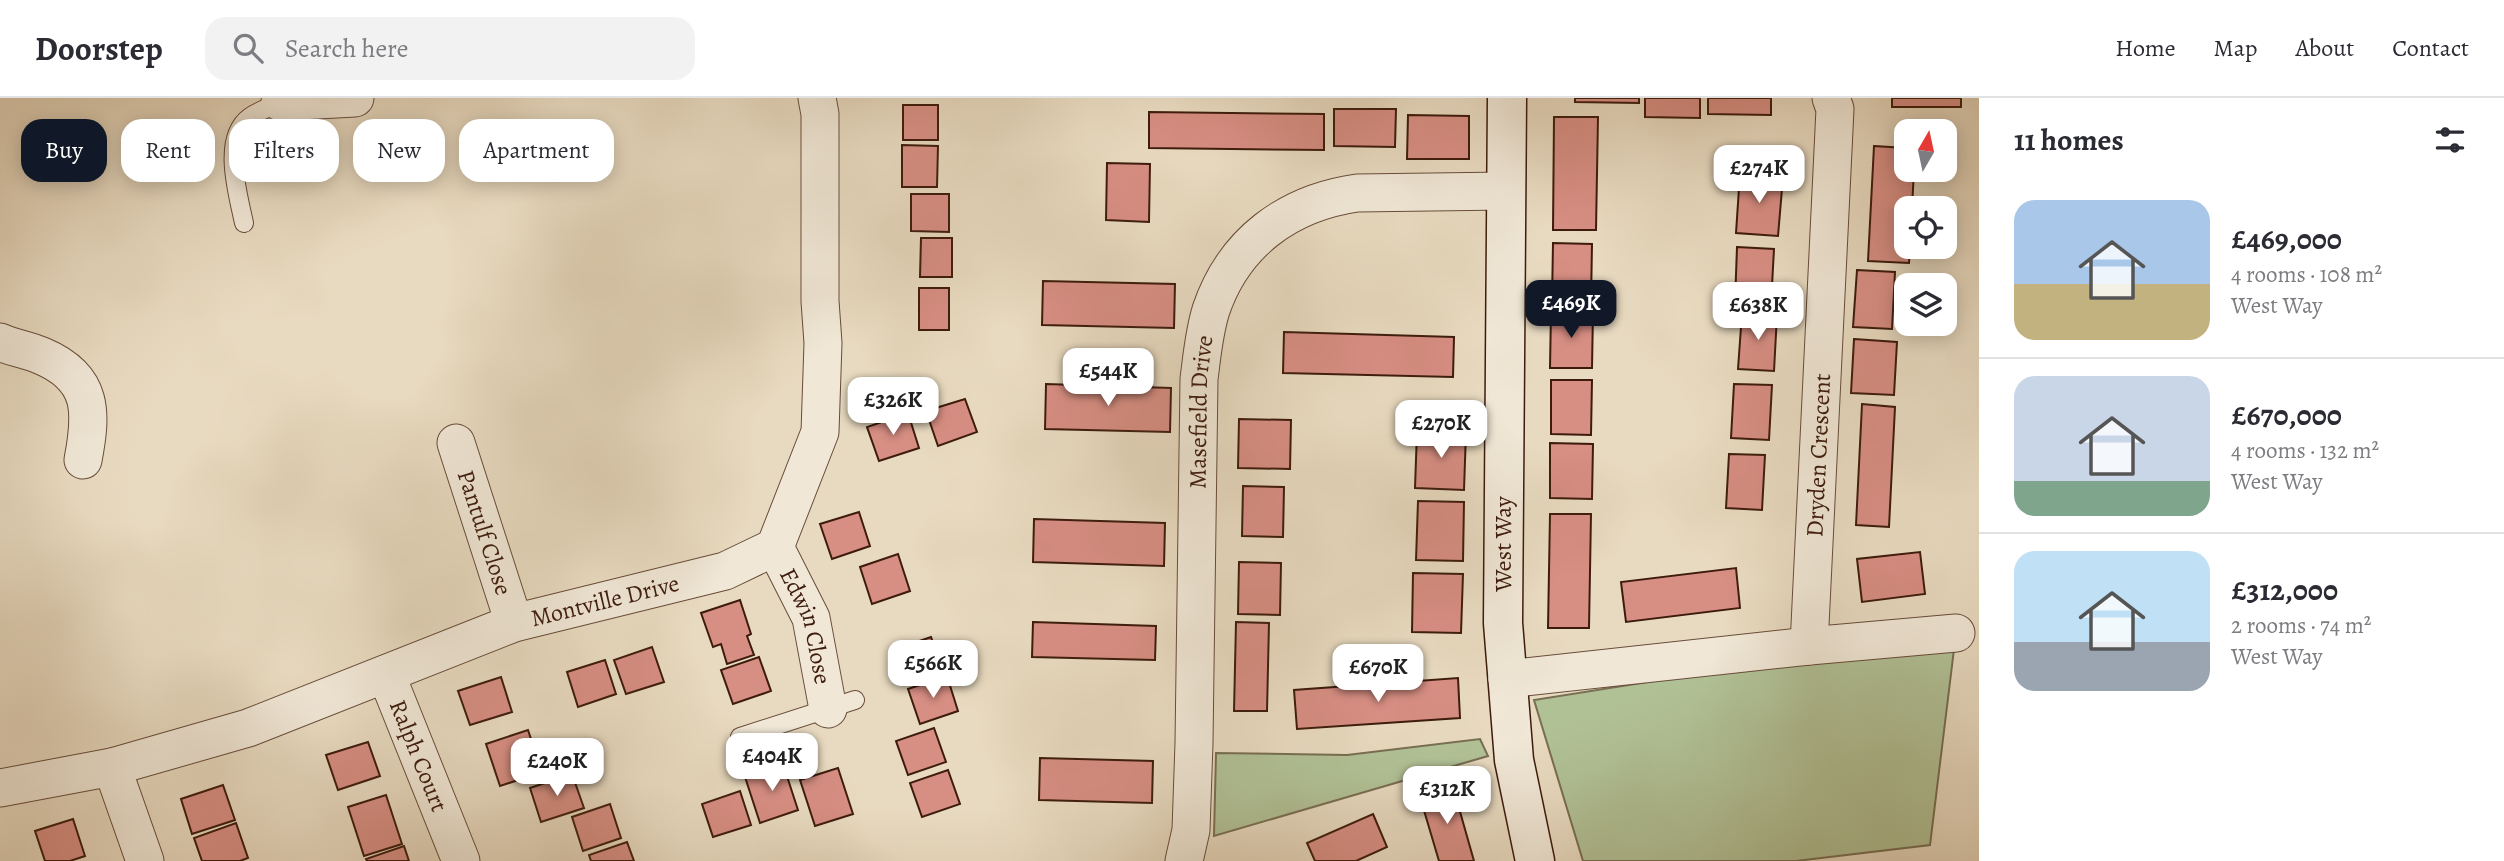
<!DOCTYPE html>
<meta charset="utf-8">
<style>
:root{--surface:#fff;--page:#f2f2f3;--text:#2b2b33;--muted:#7c7c81;--line:#e1e1e2;--accent:#111827}
body{margin:0;font-family:Alegreya,serif;background:var(--page);color:var(--text);height:100vh;display:flex;flex-direction:column;font-size:26px;white-space:nowrap}
*{box-sizing:border-box;margin:0}
p{font-size:23px;color:var(--muted)}
.icon{flex:none;width:38px;height:38px;fill:none;stroke:currentColor;stroke-width:2;stroke-linecap:round;stroke-linejoin:round}
.map{position:relative;flex:1;overflow:hidden}
.sheet{display:flex;flex-direction:column;background:var(--surface);width:525px}
.sheet>*{flex:none}
.top-card{position:absolute;left:21px;top:21px;width:665px;height:63px;display:flex;gap:14px}
.needle{width:46px;rotate:9deg}
.buttons{position:absolute;left:1894px;top:21px;display:grid;gap:14px}
.buttons a{display:grid;place-items:center;width:63px;height:63px;border-radius:14px;background:var(--surface);box-shadow:0 4px 18px #0003;font-size:35px}
.price{position:absolute;translate:-50% -60px;padding:0 16px;border-radius:14px;background:#fff;color:#222;font-size:23px;line-height:46px;filter:drop-shadow(0 2px 4px #0008)}
.price::after{content:'';position:absolute;left:50%;top:42px;width:21px;height:16px;margin-left:-10px;background:inherit;clip-path:polygon(0 0,100% 0,50% 100%)}
.price.current{background:var(--accent);color:#fff}
ul{padding:0;list-style:none}
li{display:flex;align-items:center;gap:21px;height:175px;padding:0 35px}
li+li{border-top:2px solid var(--line)}
li span{display:grid;place-items:center;flex:none;width:196px;height:140px;border-radius:21px;color:#555}
li>.icon{margin-inline-start:auto}
span .icon{width:84px;height:84px;fill:#fffc;stroke-width:1}
li b{font-size:30px}
h2{display:flex;justify-content:space-between;align-items:center;height:84px;padding:0 35px;font-size:30px}
.chip{padding:0 24px;border-radius:21px;background:var(--surface);box-shadow:0 4px 18px #0003;font-size:24px;line-height:63px}
.chip.current{background:var(--accent);color:#fff}
header{display:flex;align-items:center;gap:42px;box-sizing:border-box;height:98px;padding:0 35px;background:var(--surface);border-bottom:2px solid var(--line)}
header strong{font-size:33px}
nav{display:flex;gap:38px;margin-inline-start:auto;font-size:24px}
.search{width:490px;height:63px;background:var(--page);display:flex;align-items:center;gap:18px;box-sizing:border-box;padding:0 24px;border-radius:21px;color:var(--muted);font-size:26px}
main{display:flex;flex:1;min-height:0}
.map>svg:first-child{display:block}
.green{fill:#b1c196;stroke:#786e52;stroke-width:2}
.building{fill:#d78e83;stroke:#3e1c0d;stroke-width:2}
.lines{fill:none;stroke-linecap:round;stroke-linejoin:round}
.lane-casing{stroke:#684c3a;stroke-width:20}
.street-casing{stroke:#684c3a;stroke-width:39}
.secondary-casing{stroke:#3e1c0d;stroke-width:41}
.lane{stroke:#f0e7d6;stroke-width:18}
.street{stroke:#f0e7d6;stroke-width:37}
.secondary{stroke:#f0e7d6;stroke-width:38}
.labels{text-anchor:middle;stroke-width:6;stroke-linejoin:round;paint-order:stroke}
.street-label{font-size:24px;fill:#3e1c0d;stroke:#f0e7d6}
</style>
<header>
<strong>Doorstep</strong>
<div class="search"><svg class="icon" aria-label="search" viewBox="0 0 24 24"><circle cx="10" cy="10" r="6"/><path d="M15 15l6 6"/></svg>Search here</div>
<nav><a>Home</a><a>Map</a><a>About</a><a>Contact</a></nav>
</header>
<main>
<div class="map">
<svg width="1979" height="763" viewBox="0 0 1979 763">
<rect width="100%" height="100%" fill="#e8dac0"/>
<filter id="stains"><feTurbulence type="fractalNoise" baseFrequency=".00286" numOctaves="4"/><feColorMatrix values="0 0 0 0 .2 0 0 0 0 .09 0 0 0 0 .02 0 0 0 .5 -.17"/></filter>
<radialGradient id="worn" r=".72"><stop offset=".6" stop-color="#630" stop-opacity="0"/><stop offset="1" stop-color="#630" stop-opacity=".3"/></radialGradient>
<g class="green">
<path d="M1956,535L1930,747L1796,763H1583L1534,602Z"/>
<path d="M1480,641L1488,658L1214,738L1216,655L1347,657Z"/>
</g>
<g class="building">
<path d="M1575,0H1639V5L1575,4Z"/>
<path d="M1645,0H1700V20L1645,19Z"/>
<path d="M1708,0H1771V17L1708,16Z"/>
<rect x="1892" y="0" width="69" height="9"/>
<rect x="903" y="7" width="35" height="35"/>
<path d="M1334,11H1396L1395,49L1334,48Z"/>
<path d="M1149,14L1324,16V52L1149,50Z"/>
<path d="M1408,17L1469,18V61H1407Z"/>
<path d="M1554,19H1598L1596,132H1553Z"/>
<path d="M902,47L938,48L937,89H902Z"/>
<path d="M1874,48L1906,50V72H1914L1912,110H1906V149H1910L1909,165L1868,163Z"/>
<path d="M1107,65L1150,66L1149,124L1106,122Z"/>
<path d="M1740,75L1783,79L1778,138L1736,135Z"/>
<path d="M911,96H949V134L911,133Z"/>
<path d="M921,140H952V179H920Z"/>
<path d="M1553,145L1592,146L1591,204L1552,203Z"/>
<path d="M1737,149L1774,151L1771,206L1735,204Z"/>
<path d="M1857,172L1895,174L1892,231L1853,229Z"/>
<path d="M1043,183L1175,186L1174,230L1042,227Z"/>
<rect x="919" y="190" width="30" height="42"/>
<path d="M1551,213L1593,214L1592,270H1550Z"/>
<path d="M1742,215L1777,217L1774,273L1738,271Z"/>
<path d="M1284,234L1454,239L1453,279L1283,275Z"/>
<path d="M1854,241L1897,244L1894,297L1851,295Z"/>
<path d="M1551,282H1592L1591,337L1551,336Z"/>
<path d="M1046,286L1171,290L1170,334L1045,331Z"/>
<path d="M1734,286L1772,287L1769,342L1731,340Z"/>
<path d="M965,301L977,334L938,348L926,313Z"/>
<path d="M1862,306L1895,309L1889,429L1856,427Z"/>
<path d="M908,315L919,350L879,363L867,329Z"/>
<path d="M1239,321L1291,322L1290,371L1238,370Z"/>
<path d="M1417,333L1466,334L1464,392L1415,390Z"/>
<path d="M1550,345L1593,346L1592,401L1550,400Z"/>
<path d="M1729,356L1765,357L1762,412L1726,410Z"/>
<path d="M1243,388L1284,389L1283,439L1242,438Z"/>
<path d="M1418,403L1464,404L1463,463L1416,462Z"/>
<path d="M859,414L870,448L832,461L820,426Z"/>
<path d="M1550,416H1591L1589,530H1548Z"/>
<path d="M1034,421L1165,425L1164,468L1033,464Z"/>
<path d="M1920,454L1925,496L1862,504L1857,461Z"/>
<path d="M898,456L910,493L872,506L860,469Z"/>
<path d="M1239,464L1281,465L1280,517L1238,516Z"/>
<path d="M1736,470L1740,510L1626,524L1621,484Z"/>
<path d="M1413,475L1463,476L1461,535L1412,534Z"/>
<path d="M740,502L751,536L747,538L754,557L727,566L721,546L713,549L701,515Z"/>
<path d="M1033,524L1156,528L1155,562L1032,559Z"/>
<path d="M1236,524L1269,525L1267,613H1234Z"/>
<path d="M931,539L943,573L904,586L893,552Z"/>
<path d="M652,549L664,584L626,596L614,562Z"/>
<path d="M759,559L771,593L733,606L721,572Z"/>
<path d="M605,562L616,596L578,609L567,574Z"/>
<path d="M947,578L958,613L920,626L908,591Z"/>
<path d="M501,579L512,614L470,627L458,593Z"/>
<path d="M1458,580L1460,620L1297,631L1294,592Z"/>
<path d="M934,630L946,664L908,677L896,643Z"/>
<path d="M528,632L542,674L500,688L486,646Z"/>
<path d="M368,644L380,678L338,692L326,657Z"/>
<path d="M1040,660L1153,663L1152,705L1039,702Z"/>
<path d="M783,666L798,712L760,725L745,679Z"/>
<path d="M838,670L853,716L815,728L800,682Z"/>
<path d="M948,672L960,706L922,719L910,685Z"/>
<path d="M572,676L584,710L541,724L530,690Z"/>
<path d="M223,687L235,722L192,736L181,701Z"/>
<path d="M1453,689L1474,763H1439L1420,699Z"/>
<path d="M740,693L751,727L713,739L702,706Z"/>
<path d="M386,697L402,746L364,758L348,709Z"/>
<path d="M610,706L621,740L583,753L572,719Z"/>
<path d="M1373,716L1387,749L1356,763H1315L1307,745Z"/>
<path d="M73,721L85,758L70,763H45L35,733Z"/>
<path d="M236,725L248,760L240,763H202L194,740Z"/>
<path d="M627,744L634,763H591L589,757Z"/>
<path d="M404,748L409,763H367L366,761Z"/>
</g>
<g class="lines">
<g class="lane-casing">
<g id="lane">
<path d="M244,125C238,96 221,40 250,19C259,13 270,9 280,4"/>
<path d="M740,639L855,602"/>
</g>
</g>
<g class="street-casing">
<g id="street">
<path d="M280,4L355,0"/>
<path d="M0,244C13,250 29,252 42,258C94,280 92,315 83,362"/>
<path id="s1" d="M456,345L514,525"/>
<path id="s2" d="M775,449L811,520L828,611"/>
<path id="s3" d="M1809,548L1835,11L1831,0"/>
<path id="s4" d="M386,576L461,763"/>
<path d="M1507,581L1809,548L1956,535"/>
<path d="M112,669L145,763"/>
<path id="s5" d="M0,690L112,669L248,630L514,525L725,473L775,449L820,334L823,245L820,203V16L817,0"/>
<path id="s6" d="M1184,763L1191,732L1194,645L1199,281C1202,258 1204,234 1211,212C1234,144 1288,105 1357,95L1506,93"/>
</g>
</g>
<g class="secondary-casing">
<path id="secondary" d="M1507,0L1503,525L1514,662L1535,763"/>
</g>
<use href="#lane" class="lane"/>
<use href="#street" class="street"/>
<use href="#secondary" class="secondary"/>
</g>
<g class="labels">
<g class="street-label">
<text dy="8" stroke="none"><textPath href="#s6" startOffset="450">Masefield Drive</textPath></text>
<text dy="8" stroke="none"><textPath href="#s3" startOffset="191">Dryden Crescent</textPath></text>
<text dy="8" stroke="none"><textPath href="#s1" startOffset="94">Pantulf Close</textPath></text>
<text transform="translate(1503 446) rotate(-90)" y="8">West Way</text>
<text dy="8" stroke="none"><textPath href="#s5" startOffset="635">Montville Drive</textPath></text>
<text dy="8" stroke="none"><textPath href="#s2" startOffset="86">Edwin Close</textPath></text>
<text dy="8" stroke="none"><textPath href="#s4" startOffset="88">Ralph Court</textPath></text>
</g>
</g>
<rect width="100%" height="100%" filter="url(#stains)"/>
<rect width="100%" height="100%" fill="url(#worn)"/>
</svg>
<div class="buttons">
<a><svg class="needle" viewBox="-14 -14 28 28"><path d="M0-13l5 13h-10z" fill="#e53935"/><path d="M0 13l5-13h-10z" fill="#7c7c81"/></svg></a>
<a><svg class="icon" aria-label="locate" viewBox="0 0 24 24"><circle cx="12" cy="12" r="6"/><path d="M12 2v4M12 18v4M2 12h4M18 12h4"/></svg></a>
<a><svg class="icon" aria-label="layers" viewBox="0 0 24 24"><path d="M12 4l9 5-9 5-9-5zM3 14l9 5 9-5"/></svg></a>
</div>
<b class="price" style="left:1759px;top:107px">£274K</b>
<b class="price current" style="left:1571px;top:242px">£469K</b>
<b class="price" style="left:1758px;top:244px">£638K</b>
<b class="price" style="left:1108px;top:310px">£544K</b>
<b class="price" style="left:893px;top:339px">£326K</b>
<b class="price" style="left:1441px;top:362px">£270K</b>
<b class="price" style="left:933px;top:602px">£566K</b>
<b class="price" style="left:1378px;top:606px">£670K</b>
<b class="price" style="left:772px;top:695px">£404K</b>
<b class="price" style="left:557px;top:700px">£240K</b>
<b class="price" style="left:1447px;top:728px">£312K</b>
<div class="top-card">
<a class="chip current">Buy</a>
<a class="chip">Rent</a>
<a class="chip">Filters</a>
<a class="chip">New</a>
<a class="chip">Apartment</a>
</div>
</div>
<section class="sheet">
<h2>11 homes<svg class="icon" aria-label="filters" viewBox="0 0 24 24"><path d="M4 7h16M4 17h16"/><circle cx="9" cy="7" r="2"/><circle cx="15" cy="17" r="2"/></svg></h2>
<ul>
<li><span style="background:linear-gradient(#a9c7e8 60%,#c2b280 0)"><svg class="icon" aria-label="home" viewBox="0 0 24 24"><path d="M3 11l9-7 9 7M6 9v11h12V9"/></svg></span><div><b>£469,000</b><p>4 rooms · 108 m²</p><p>West Way</p></div></li>
<li><span style="background:linear-gradient(#c9d6e8 75%,#7fa58c 0)"><svg class="icon" aria-label="home" viewBox="0 0 24 24"><path d="M3 11l9-7 9 7M6 9v11h12V9"/></svg></span><div><b>£670,000</b><p>4 rooms · 132 m²</p><p>West Way</p></div></li>
<li><span style="background:linear-gradient(#bfe0f5 65%,#9aa5b1 0)"><svg class="icon" aria-label="home" viewBox="0 0 24 24"><path d="M3 11l9-7 9 7M6 9v11h12V9"/></svg></span><div><b>£312,000</b><p>2 rooms · 74 m²</p><p>West Way</p></div></li>
</ul>
</section>
</main>
